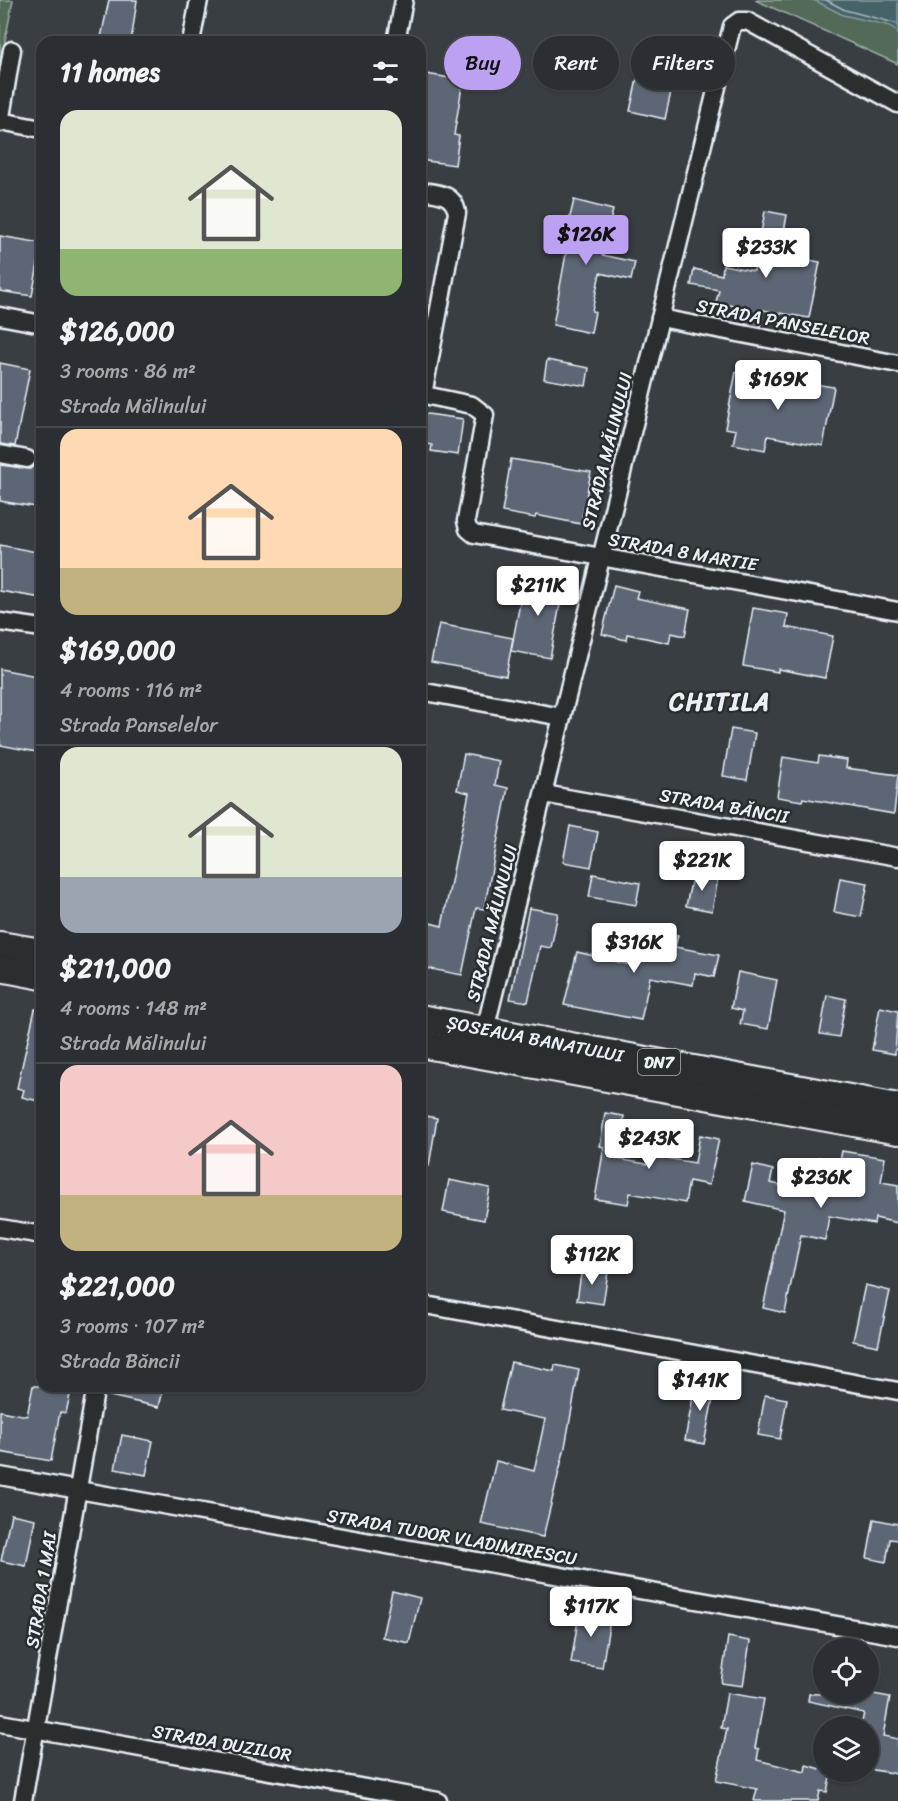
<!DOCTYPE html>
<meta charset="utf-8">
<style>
:root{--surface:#2b2e32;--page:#33363a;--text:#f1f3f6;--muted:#a6a8ac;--line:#474a4d;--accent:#bca0f2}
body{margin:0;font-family:Sriracha,sans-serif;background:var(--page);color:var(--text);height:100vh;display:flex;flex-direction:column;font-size:22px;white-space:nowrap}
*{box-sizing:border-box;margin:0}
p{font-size:20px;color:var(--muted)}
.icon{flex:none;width:33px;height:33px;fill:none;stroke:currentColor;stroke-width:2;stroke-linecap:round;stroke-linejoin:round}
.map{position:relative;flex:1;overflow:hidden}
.details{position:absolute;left:36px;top:36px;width:390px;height:1356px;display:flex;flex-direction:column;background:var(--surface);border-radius:18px;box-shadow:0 2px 4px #0004,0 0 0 2px var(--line)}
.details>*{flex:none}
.top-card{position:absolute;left:444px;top:36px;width:363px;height:54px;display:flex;gap:12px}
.tools{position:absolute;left:813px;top:1638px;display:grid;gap:12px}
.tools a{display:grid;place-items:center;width:66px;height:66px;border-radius:50%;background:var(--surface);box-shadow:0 2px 4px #0004,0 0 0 2px var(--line);font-size:30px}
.price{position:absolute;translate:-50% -51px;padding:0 14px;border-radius:6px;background:#fff;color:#222;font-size:20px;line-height:39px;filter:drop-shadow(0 2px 3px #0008)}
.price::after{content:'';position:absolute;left:50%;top:36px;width:18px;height:14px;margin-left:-9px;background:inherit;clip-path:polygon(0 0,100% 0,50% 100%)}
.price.selected{background:var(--accent);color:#111}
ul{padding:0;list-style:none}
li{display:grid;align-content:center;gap:12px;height:318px;padding:0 24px}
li+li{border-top:2px solid var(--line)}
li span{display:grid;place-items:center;height:186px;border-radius:18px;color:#555}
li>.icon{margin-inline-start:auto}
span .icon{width:108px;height:108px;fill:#fffc;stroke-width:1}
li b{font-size:26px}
h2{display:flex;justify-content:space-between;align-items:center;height:72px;padding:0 24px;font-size:26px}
.tag{padding:0 21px;border-radius:27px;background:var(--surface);box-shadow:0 2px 4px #0004,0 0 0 2px var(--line);font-size:21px;line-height:54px}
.tag.selected{background:var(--accent);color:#111}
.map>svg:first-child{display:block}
.green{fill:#536b59;stroke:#9eaea8;stroke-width:1.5}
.water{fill:#456367;stroke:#869ca1;stroke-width:1.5}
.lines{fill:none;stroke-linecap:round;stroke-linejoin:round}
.shore{stroke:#a7b8be;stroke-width:1.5}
.building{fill:#5d6674;stroke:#e8f1f8;stroke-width:1.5}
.minor-casing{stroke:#e8f1f8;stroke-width:21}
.primary-casing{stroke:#e8f1f8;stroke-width:30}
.minor{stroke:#2a2d2e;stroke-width:16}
.primary{stroke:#2a2d2e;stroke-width:26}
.labels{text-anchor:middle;stroke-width:5;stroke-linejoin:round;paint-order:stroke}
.shield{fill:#2a2d2e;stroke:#afb6bb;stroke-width:1.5}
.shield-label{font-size:16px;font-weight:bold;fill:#e8f1f8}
.street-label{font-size:18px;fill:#e8f1f8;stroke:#2a2d2e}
.district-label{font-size:24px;font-weight:bold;letter-spacing:1.5px;fill:#e8f1f8;stroke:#2a2d2e}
</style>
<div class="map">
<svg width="898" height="1801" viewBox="0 0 898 1801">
<rect width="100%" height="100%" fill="#393e43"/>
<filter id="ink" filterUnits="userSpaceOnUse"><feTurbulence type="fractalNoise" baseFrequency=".0167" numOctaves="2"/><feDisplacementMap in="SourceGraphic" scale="12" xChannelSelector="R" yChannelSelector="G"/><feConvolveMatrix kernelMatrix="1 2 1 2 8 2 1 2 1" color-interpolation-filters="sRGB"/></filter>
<g filter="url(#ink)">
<g class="green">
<path d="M0,0H13L0,66Z"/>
<path d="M755,0H898V64Z"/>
</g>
<path class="water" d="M814,0H898V32L890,26L843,15Z"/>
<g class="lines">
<path class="shore" d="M826,0L845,10L898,24"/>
</g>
<g class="building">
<path d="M109,0H137L131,42H100Z"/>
<path d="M641,61L676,69L665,119L630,111Z"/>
<path d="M420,73L463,80L454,135L459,136L455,165L420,160Z"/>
<path d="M574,200L613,210L602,255L635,262L631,280L600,273L592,311L595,312L591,333L553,325L568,243L564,242Z"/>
<path d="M765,211L787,215L780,255L820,262L809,318L763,310L760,327L745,324L747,309L716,302L719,290L691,285L694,269L722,275L723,265L754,271Z"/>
<path d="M0,236L42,243L32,296L0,291Z"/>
<path d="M547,360L589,368L586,386L544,379Z"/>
<path d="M0,363L30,369L15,446L0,444Z"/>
<path d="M736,372L807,387L808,383L834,387L823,446L768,436L765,450L733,444L736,430L725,428Z"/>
<path d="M420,413L463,419L458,455L431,451L432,445L420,443Z"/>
<path d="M511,459L591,472L581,524L536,515L535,518L502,512Z"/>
<path d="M37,460H42V508L0,501V465L30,469Z"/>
<path d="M0,545L42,553V598L0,591Z"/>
<path d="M525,576L564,583L550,658L511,651Z"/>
<path d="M614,585L638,591L636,598L690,609L685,636L671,633L669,643L627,634L626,640L602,634Z"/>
<path d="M753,608L788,614L786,627L833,636L825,678L778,669V672L743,666Z"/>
<path d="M439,624L513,638L506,676L431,662Z"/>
<path d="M0,669L42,677V753L0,745Z"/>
<path d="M731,729L755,733L747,780L723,776Z"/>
<path d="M464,754L499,761L495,785L508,788L484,909L476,908L462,975L420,967V943L426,944L430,923L442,926L469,793L457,790Z"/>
<path d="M819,756L847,760L846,768L898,775L894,814L803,798L802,801L777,797L783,757L818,763Z"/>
<path d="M570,826L598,832L591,867L563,862Z"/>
<path d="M693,873L718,878L712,911L686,906Z"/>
<path d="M593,874L640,883L636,905L589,897Z"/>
<path d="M840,878L868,883L861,917L834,912Z"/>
<path d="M529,908L558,913L551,948L540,946L528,1002L510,999Z"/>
<path d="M635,926L678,935L675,947L719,955L714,977L695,973L693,985L650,977L641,1020L564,1005L577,952L627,964Z"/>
<path d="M738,972L777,980L768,1029L740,1024L743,1011L731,1008Z"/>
<path d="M827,995L846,999L839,1037L820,1034Z"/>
<path d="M880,1007L898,1011L895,1054L872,1050Z"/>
<path d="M35,1009L42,1010V1102L22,1097L24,1090L17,1088Z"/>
<path d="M605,1113L624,1116L617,1159L652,1165L654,1156L695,1163L700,1135L719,1139L709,1185L689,1181L685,1203L630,1193L628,1204L595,1199L604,1147L600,1146Z"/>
<path d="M420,1115L437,1118L429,1166L420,1165Z"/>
<path d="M842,1151L885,1158L881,1182L898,1185V1223L875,1218L874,1224L829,1216L825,1240L801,1235L785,1313L763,1308L784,1210L745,1201L753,1165L773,1170L770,1183L811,1191L818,1157L840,1161Z"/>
<path d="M449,1180L490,1188L484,1220L443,1212Z"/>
<path d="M582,1268L608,1272L603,1304L577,1300Z"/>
<path d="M865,1285L890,1291L878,1346L853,1341Z"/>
<path d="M511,1362L554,1371L555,1365L579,1370L565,1447L543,1537L481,1524L496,1461L534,1471L545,1419L500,1410Z"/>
<path d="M696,1380L716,1383L704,1444L685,1440Z"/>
<path d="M33,1386H72L66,1413L60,1412L51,1461L0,1452V1411L27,1416Z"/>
<path d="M106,1386H164L159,1407L105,1395Z"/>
<path d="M765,1395L787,1399L780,1439L758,1435Z"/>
<path d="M122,1435L153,1441L146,1475L115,1469Z"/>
<path d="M11,1514L35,1519L26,1566L1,1561Z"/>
<path d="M874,1519L898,1524V1540L890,1539L886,1562L867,1558Z"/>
<path d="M392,1591L420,1598L409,1643L382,1637Z"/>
<path d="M580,1608L611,1613L602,1668L571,1663Z"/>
<path d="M728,1637L750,1641L743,1686L721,1683Z"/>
<path d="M727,1693L764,1699L755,1748L759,1749L757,1760L805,1772L806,1765L831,1772L827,1792L820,1791L818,1801H754L757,1789L716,1781L727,1729L721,1728Z"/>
<path d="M868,1693L890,1697L883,1736L898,1739V1774L868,1769V1726H861L864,1713L808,1701L809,1694Z"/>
</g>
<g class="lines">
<g class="minor-casing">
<g id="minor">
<path d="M191,42L199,0"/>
<path d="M396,42L404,0"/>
<path d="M0,121L42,129"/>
<path d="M0,123L12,50"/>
<path d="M420,191C437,193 454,193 457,213L423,395"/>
<path d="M0,316L42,324"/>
<path d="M660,318L898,364"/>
<path d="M420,394L472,405L485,415L466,521L468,529L474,534L898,611"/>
<path d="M0,454L27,459"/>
<path d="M0,622L42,628"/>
<path d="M420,691L562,717"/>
<path d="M544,794L898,857"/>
<path d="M485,1030L732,26L739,21H747L898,104"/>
<path d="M0,1228L42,1235"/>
<path d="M420,1304L898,1391"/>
<path d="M0,1476L898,1636"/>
<path d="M0,1723L438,1801"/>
<path d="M23,1801L96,1386"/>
</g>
</g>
<g class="primary-casing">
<g id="primary">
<path d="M0,945L42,952"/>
<path d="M0,968L42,976"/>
<path d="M420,1018L898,1107"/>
<path d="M420,1044L898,1131"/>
</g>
</g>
<use href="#minor" class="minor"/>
<use href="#primary" class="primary"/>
</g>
</g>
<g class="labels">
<rect class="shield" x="638" y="1049" width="42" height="26" rx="4.5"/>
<g class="shield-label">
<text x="659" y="1068">DN7</text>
</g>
<g class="street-label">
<text transform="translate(783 322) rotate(11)" y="6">STRADA PANSELELOR</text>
<text transform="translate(607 451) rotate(-76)" y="6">STRADA MĂLINULUI</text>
<text transform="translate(683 552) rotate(10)" y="6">STRADA 8 MARTIE</text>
<text transform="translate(724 806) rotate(10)" y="6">STRADA BĂNCII</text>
<text transform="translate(492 923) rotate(-76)" y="6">STRADA MĂLINULUI</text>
<text transform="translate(535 1039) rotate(11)" y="6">ȘOSEAUA BANATULUI</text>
<text transform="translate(452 1537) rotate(10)" y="6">STRADA TUDOR VLADIMIRESCU</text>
<text transform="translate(41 1590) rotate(-81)" y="6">STRADA 1 MAI</text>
<text transform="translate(222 1743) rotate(10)" y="6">STRADA DUZILOR</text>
</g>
<g class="district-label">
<text x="720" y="710">CHITILA</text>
</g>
</g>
</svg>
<div class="tools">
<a><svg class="icon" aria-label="locate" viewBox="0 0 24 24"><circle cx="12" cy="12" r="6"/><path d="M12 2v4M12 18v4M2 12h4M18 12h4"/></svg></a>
<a><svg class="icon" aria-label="layers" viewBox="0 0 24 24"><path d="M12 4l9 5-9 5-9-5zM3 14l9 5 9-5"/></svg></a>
</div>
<b class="price selected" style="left:586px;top:266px">$126K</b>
<b class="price" style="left:766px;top:279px">$233K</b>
<b class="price" style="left:778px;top:411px">$169K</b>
<b class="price" style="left:538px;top:617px">$211K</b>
<b class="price" style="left:702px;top:892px">$221K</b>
<b class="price" style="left:634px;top:974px">$316K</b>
<b class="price" style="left:649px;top:1170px">$243K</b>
<b class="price" style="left:821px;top:1209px">$236K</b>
<b class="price" style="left:592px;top:1286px">$112K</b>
<b class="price" style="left:700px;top:1412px">$141K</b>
<b class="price" style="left:591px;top:1638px">$117K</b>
<div class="top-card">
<a class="tag selected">Buy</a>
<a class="tag">Rent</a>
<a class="tag">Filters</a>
</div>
<section class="details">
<h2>11 homes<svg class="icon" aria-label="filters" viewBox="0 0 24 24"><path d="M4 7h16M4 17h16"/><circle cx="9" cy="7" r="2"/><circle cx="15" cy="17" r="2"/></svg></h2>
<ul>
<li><span style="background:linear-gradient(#dfe7d0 75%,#8fb573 0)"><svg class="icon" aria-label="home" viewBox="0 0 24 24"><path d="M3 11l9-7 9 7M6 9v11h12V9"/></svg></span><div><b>$126,000</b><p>3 rooms · 86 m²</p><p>Strada Mălinului</p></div></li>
<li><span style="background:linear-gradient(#ffd9b3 75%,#c2b280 0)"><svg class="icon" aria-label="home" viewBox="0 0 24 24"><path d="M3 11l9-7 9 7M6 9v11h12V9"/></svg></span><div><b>$169,000</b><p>4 rooms · 116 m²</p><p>Strada Panselelor</p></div></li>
<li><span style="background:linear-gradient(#dfe7d0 70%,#9aa5b1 0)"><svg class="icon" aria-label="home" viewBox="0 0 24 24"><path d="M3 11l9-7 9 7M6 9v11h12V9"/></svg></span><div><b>$211,000</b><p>4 rooms · 148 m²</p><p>Strada Mălinului</p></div></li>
<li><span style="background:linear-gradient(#f6c9c9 70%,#c2b280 0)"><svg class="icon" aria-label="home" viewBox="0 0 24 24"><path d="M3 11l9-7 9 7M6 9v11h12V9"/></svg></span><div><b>$221,000</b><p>3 rooms · 107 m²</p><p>Strada Băncii</p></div></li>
</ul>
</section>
</div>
